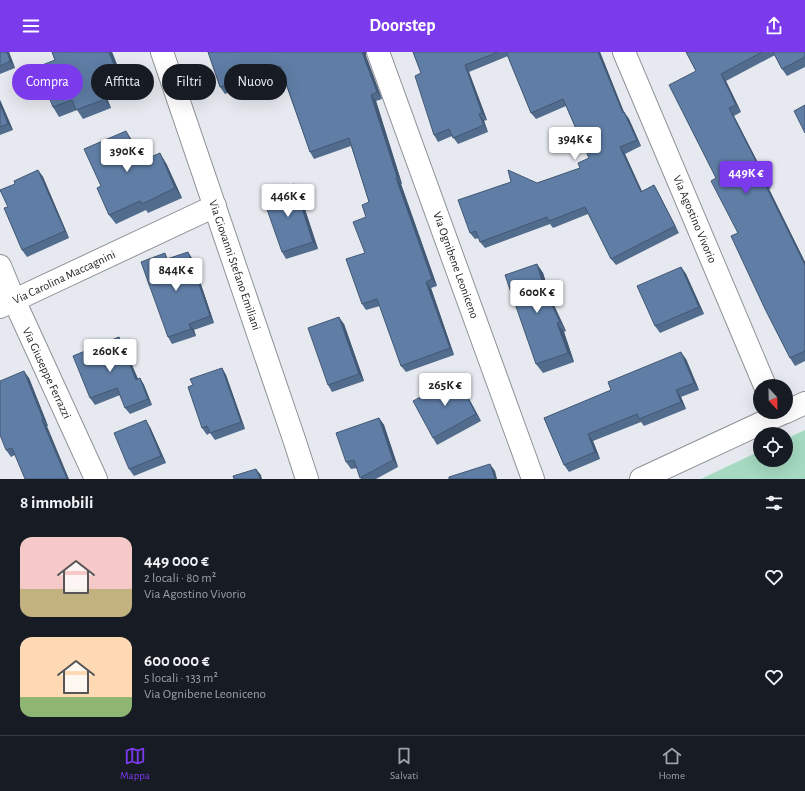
<!DOCTYPE html>
<html lang="it">
<meta charset="utf-8">
<style>
:root{--surface:#171b24;--page:#242831;--text:#f1f3f6;--muted:#9ea1a6;--line:#363941;--accent:#7c3aed}
body{margin:0;font-family:"Alegreya Sans",sans-serif;background:var(--page);color:var(--text);height:100vh;display:flex;flex-direction:column;font-size:15px;white-space:nowrap}
*{box-sizing:border-box;margin:0}
p{font-size:13px;color:var(--muted)}
.icon{flex:none;width:22px;height:22px;fill:none;stroke:currentColor;stroke-width:2;stroke-linecap:round;stroke-linejoin:round}
.map{position:relative;height:427px;overflow:hidden}
.side{display:flex;flex-direction:column;background:var(--surface);flex:1}
.side>*{flex:none}
.hud{position:absolute;left:12px;top:12px;width:400px;height:36px;display:flex;gap:8px}
.needle{width:26px;rotate:158deg}
.fabs{position:absolute;left:753px;top:327px;display:grid;gap:8px}
.fabs a{display:grid;place-items:center;width:40px;height:40px;border-radius:50%;background:var(--surface);box-shadow:0 4px 16px #0002;font-size:20px}
.price{position:absolute;translate:-50% -34px;padding:0 9px;border-radius:4px;background:#fff;color:#222;font-size:13px;line-height:26px;filter:drop-shadow(0 1px 2px #0008)}
.price::after{content:'';position:absolute;left:50%;top:24px;width:12px;height:9px;margin-left:-6px;background:inherit;clip-path:polygon(0 0,100% 0,50% 100%)}
.price.active{background:var(--accent);color:#fff}
ul{padding:0;list-style:none}
li{display:flex;align-items:center;gap:12px;height:100px;padding:0 20px}
li span{display:grid;place-items:center;flex:none;width:112px;height:80px;border-radius:12px;color:#555}
li>.icon{margin-inline-start:auto}
span .icon{width:48px;height:48px;fill:#fffc;stroke-width:1}
li b{font-size:17px}
h2{display:flex;justify-content:space-between;align-items:center;height:48px;padding:0 20px;font-size:17px}
.pill{padding:0 14px;border-radius:18px;background:var(--surface);box-shadow:0 4px 16px #0002;font-size:14px;line-height:36px}
.pill.active{background:var(--accent);color:#fff}
header{display:flex;justify-content:space-between;align-items:center;height:52px;padding:0 20px;background:var(--accent);color:#fff;font-size:18px;font-weight:700}
.tabs{display:flex;justify-content:space-around;align-items:center;height:56px;border-top:1px solid var(--line);background:var(--surface);font-size:11px;color:var(--muted)}
.tabs a{display:grid;justify-items:center;gap:2px}
.tabs .active{color:var(--accent)}
.map>svg:first-child{display:block}
.green{fill:#a5d9c1}
.lines{fill:none;stroke-linecap:round;stroke-linejoin:round}
.street-casing{stroke:#8e9297;stroke-width:24}
.street{stroke:#fff;stroke-width:22}
.wall{fill:#526c8e}
.shaded-wall{fill:#425874}
.building{fill:#5f7da5;stroke:#425874}
.labels{text-anchor:middle;stroke-width:3;stroke-linejoin:round;paint-order:stroke}
.street-label{font-size:12px;fill:#1f2022;stroke:#fff}
</style>
<header><svg class="icon" aria-label="menu" viewBox="0 0 24 24"><path d="M4 6h16M4 12h16M4 18h16"/></svg>Doorstep<svg class="icon" aria-label="share" viewBox="0 0 24 24"><path d="M12 15V3M7 8l5-5 5 5M5 13v7h14v-7"/></svg></header>
<div class="map">
<svg width="805" height="427" viewBox="0 0 805 427">
<rect width="100%" height="100%" fill="#e6e9ef"/>
<path class="green" d="M805,378V427H701L760,399V408H786V387Z"/>
<g class="lines">
<g class="street-casing">
<g id="street">
<path d="M162,0L294,387L307,427"/>
<path d="M378,0L533,427"/>
<path d="M624,0L765,334"/>
<path d="M0,214L14,248L96,427"/>
<path d="M0,255L215,154"/>
<path d="M786,360L805,351"/>
<path d="M641,427L785,360"/>
</g>
</g>
<use href="#street" class="street"/>
</g>
<g class="wall">
<path d="M0,0H9L15,16L0,22Z"/>
<path d="M52,0H112L127,38L107,46L111,56L83,67L77,58L59,65L53,55L55,8Z"/>
<path d="M208,0L366,4L382,47L376,49L402,132H401L437,234L431,236L454,303L406,320L401,314L380,254L366,258L362,252L365,201L366,165L369,150L351,94L314,107L310,100L282,22L225,42L220,35Z"/>
<path d="M413,0H600L624,60L629,67L641,94L625,102L642,139L654,133L658,140L679,181L616,213L611,207L588,162L553,176L550,172L485,196L480,190L479,186L475,187L470,181L537,131L580,116L589,106L566,54L536,67L531,61L508,4L469,20L487,68L484,69L488,80L458,92L452,84L438,90L434,83L421,21Z"/>
<path d="M686,0H805V15L787,24L782,17L775,3L726,29L741,60L734,64L771,136L769,137L805,210V309L795,314L790,306L738,181L716,126L696,19Z"/>
<path d="M0,48L13,78L0,83Z"/>
<path d="M132,88L134,92L143,101L146,108L166,111L182,146L148,161L146,158L116,172L109,163L101,134Z"/>
<path d="M38,118L43,125L69,186L27,205L22,198L15,132Z"/>
<path d="M299,139L318,197L286,207L282,200Z"/>
<path d="M192,206L214,271L194,278L196,284L172,292L168,285V207Z"/>
<path d="M537,212L543,221L552,249L566,279L564,280L574,310L543,321L536,312Z"/>
<path d="M681,215L686,222L704,262L660,281L655,274Z"/>
<path d="M344,272L364,329L332,340L328,333Z"/>
<path d="M119,285L123,292L138,327L140,326L144,333L152,353L130,362L125,356L120,343L95,353L90,346Z"/>
<path d="M686,307L699,338L681,345L686,357L644,374L641,370L593,389L600,407L569,420L564,413L544,366Z"/>
<path d="M222,316L226,323L245,377L215,388L210,381L207,383L202,376L193,333Z"/>
<path d="M29,326L48,374H47L15,403L11,405L6,398Z"/>
<path d="M461,332L481,369L437,393L433,386Z"/>
<path d="M379,366L384,373L398,415L376,427H361L357,416L351,417L346,410Z"/>
<path d="M150,375L166,411L134,424L129,417Z"/>
</g>
<g class="shaded-wall">
<path d="M7,0H9L15,16L10,9Z"/>
<path d="M109,0H112L127,38L120,28Z"/>
<path d="M362,0H366V4L382,47L377,40Z"/>
<path d="M598,0H600L627,68L623,61Z"/>
<path d="M465,13L469,20L487,68L482,61Z"/>
<path d="M721,22L726,29L741,60L736,53Z"/>
<path d="M100,36L107,46L111,56L105,47Z"/>
<path d="M371,43L376,49L402,132L397,125Z"/>
<path d="M0,48L13,78L8,72L0,52Z"/>
<path d="M729,56L734,64L771,136L766,129Z"/>
<path d="M624,60L629,67L641,94L637,88Z"/>
<path d="M479,62L484,69L488,80L484,73Z"/>
<path d="M126,79L132,88L139,102L133,93Z"/>
<path d="M136,92L143,101L150,118L144,108Z"/>
<path d="M620,95L625,102L645,147L641,140Z"/>
<path d="M160,101L166,111L182,146L175,136Z"/>
<path d="M38,118L43,125L69,186L65,179Z"/>
<path d="M396,126L401,132L437,234L432,227Z"/>
<path d="M764,130L769,137L805,210V213Z"/>
<path d="M294,132L299,139L318,197L313,190Z"/>
<path d="M654,133L658,140L679,181L675,174Z"/>
<path d="M188,200L192,206L214,271L210,264Z"/>
<path d="M537,212L543,221L552,249L566,279L560,270L545,239Z"/>
<path d="M681,215L686,222L704,262L699,255Z"/>
<path d="M426,230L431,236L454,303L450,296Z"/>
<path d="M339,265L344,272L364,329L359,322Z"/>
<path d="M557,271L564,280L574,310L568,301Z"/>
<path d="M189,272L194,278L196,284L191,277Z"/>
<path d="M119,285L123,292L141,334L136,328Z"/>
<path d="M681,300L686,307L699,338L694,331Z"/>
<path d="M222,316L226,323L245,377L241,370Z"/>
<path d="M24,319L29,326L48,374L43,367Z"/>
<path d="M457,325L461,332L481,369L476,362Z"/>
<path d="M140,326L144,333L152,353L148,347Z"/>
<path d="M676,338L681,345L686,357L681,350Z"/>
<path d="M379,366L384,373L398,415L393,408Z"/>
<path d="M42,368L47,374L69,427H67Z"/>
<path d="M146,368L150,375L166,411L161,404Z"/>
<path d="M588,382L593,389L600,407L595,400Z"/>
<path d="M490,412L495,419L497,427H495Z"/>
<path d="M256,417L261,423L262,427H260Z"/>
</g>
<g class="building">
<path d="M0,0H7L10,9L0,14Z"/>
<path d="M52,0H109L120,28L100,36L105,47L76,58L72,48L53,55L37,15L55,8Z"/>
<path d="M208,0H362L377,40L371,43L397,125L396,126L432,227L426,230L450,296L401,314L377,247L362,252L346,207L365,201L353,170L366,165L362,153L369,150L349,86L310,100L280,14L220,35Z"/>
<path d="M413,0H498L465,13L482,61L479,62L484,73L453,86L449,77L434,83L415,24L421,21Z"/>
<path d="M506,0H598L623,61L624,60L637,88L620,95L641,140L654,133L675,174L611,207L585,155L549,169L547,165L480,190L476,179L470,181L458,148L511,130L508,118L537,131L580,116L578,111L589,106L563,47L531,61Z"/>
<path d="M686,0H762L721,22L736,53L729,56L766,129L764,130L805,213V299L790,306L765,257L731,184L738,181L711,129L716,126L669,33L696,19Z"/>
<path d="M773,0H805V5L782,17Z"/>
<path d="M0,52L8,72L0,75Z"/>
<path d="M805,53V81L794,59Z"/>
<path d="M126,79L133,93L136,92L144,108L160,101L175,136L142,152L140,149L109,163L97,136L101,134L84,97Z"/>
<path d="M38,118L65,179L22,198L4,156L8,155L0,138L15,132L14,129Z"/>
<path d="M294,132L313,190L282,200L262,143Z"/>
<path d="M188,200L210,264L189,272L191,277L168,285L141,210L165,201L167,207Z"/>
<path d="M537,212L545,239L560,270L557,271L568,301L536,312L505,223Z"/>
<path d="M681,215L699,255L655,274L637,234Z"/>
<path d="M339,265L359,322L328,333L308,276Z"/>
<path d="M119,285L136,328L140,326L148,347L125,356L117,336L90,346L73,304Z"/>
<path d="M681,300L694,331L676,338L681,350L639,367L637,362L588,382L595,400L564,413L544,366L611,338L608,330Z"/>
<path d="M222,316L241,370L210,381L207,374L202,376L188,335L193,333L190,327Z"/>
<path d="M24,319L43,367L42,368L67,427H25L12,396L6,398L0,383V329Z"/>
<path d="M457,325L476,362L433,386L413,349Z"/>
<path d="M379,366L393,408L360,426L354,408L346,410L336,381Z"/>
<path d="M146,368L161,404L129,417L114,381Z"/>
<path d="M490,412L495,427H449V425Z"/>
<path d="M256,417L260,427H234L233,424Z"/>
</g>
<g class="labels">
<g class="street-label">
<text transform="translate(695 167) rotate(67)" y="4">Via Agostino Vivorio</text>
<text transform="translate(235 213) rotate(71)" y="4">Via Giovanni Stefano Emiliani</text>
<text transform="translate(456 213) rotate(70)" y="4">Via Ognibene Leoniceno</text>
<text transform="translate(64 225) rotate(-25)" y="4">Via Carolina Maccagnini</text>
<text transform="translate(47 321) rotate(65)" y="4">Via Giuseppe Ferrazzi</text>
</g>
</g>
</svg>
<div class="fabs">
<a><svg class="needle" viewBox="-14 -14 28 28"><path d="M0-13l5 13h-10z" fill="#e53935"/><path d="M0 13l5-13h-10z" fill="#9ea1a6"/></svg></a>
<a><svg class="icon" aria-label="locate" viewBox="0 0 24 24"><circle cx="12" cy="12" r="6"/><path d="M12 2v4M12 18v4M2 12h4M18 12h4"/></svg></a>
</div>
<b class="price" style="left:575px;top:109px">394K €</b>
<b class="price" style="left:127px;top:121px">390K €</b>
<b class="price active" style="left:746px;top:143px">449K €</b>
<b class="price" style="left:288px;top:166px">446K €</b>
<b class="price" style="left:176px;top:240px">844K €</b>
<b class="price" style="left:537px;top:262px">600K €</b>
<b class="price" style="left:110px;top:321px">260K €</b>
<b class="price" style="left:445px;top:355px">265K €</b>
<div class="hud">
<a class="pill active">Compra</a>
<a class="pill">Affitta</a>
<a class="pill">Filtri</a>
<a class="pill">Nuovo</a>
</div>
</div>
<section class="side">
<h2>8 immobili<svg class="icon" aria-label="filters" viewBox="0 0 24 24"><path d="M4 7h16M4 17h16"/><circle cx="9" cy="7" r="2"/><circle cx="15" cy="17" r="2"/></svg></h2>
<ul>
<li><span style="background:linear-gradient(#f6c9c9 65%,#c2b280 0)"><svg class="icon" aria-label="home" viewBox="0 0 24 24"><path d="M3 11l9-7 9 7M6 9v11h12V9"/></svg></span><div><b>449 000 €</b><p>2 locali · 80 m²</p><p>Via Agostino Vivorio</p></div><svg class="icon" aria-label="heart" viewBox="0 0 24 24"><path d="M12 20l-8-8c-3-5 5-10 8-4 3-6 11-1 8 4z"/></svg></li>
<li><span style="background:linear-gradient(#ffd9b3 75%,#8fb573 0)"><svg class="icon" aria-label="home" viewBox="0 0 24 24"><path d="M3 11l9-7 9 7M6 9v11h12V9"/></svg></span><div><b>600 000 €</b><p>5 locali · 133 m²</p><p>Via Ognibene Leoniceno</p></div><svg class="icon" aria-label="heart" viewBox="0 0 24 24"><path d="M12 20l-8-8c-3-5 5-10 8-4 3-6 11-1 8 4z"/></svg></li>
</ul>
</section>
<nav class="tabs">
<a class="active"><svg class="icon" aria-label="map" viewBox="0 0 24 24"><path d="M3 6l6-2 6 2 6-2v14l-6 2-6-2-6 2zM9 4v14M15 6v14"/></svg>Mappa</a>
<a><svg class="icon" aria-label="saved" viewBox="0 0 24 24"><path d="M7 4h10v16l-5-4-5 4z"/></svg>Salvati</a>
<a><svg class="icon" aria-label="home" viewBox="0 0 24 24"><path d="M3 11l9-7 9 7M6 9v11h12V9"/></svg>Home</a>
</nav>
